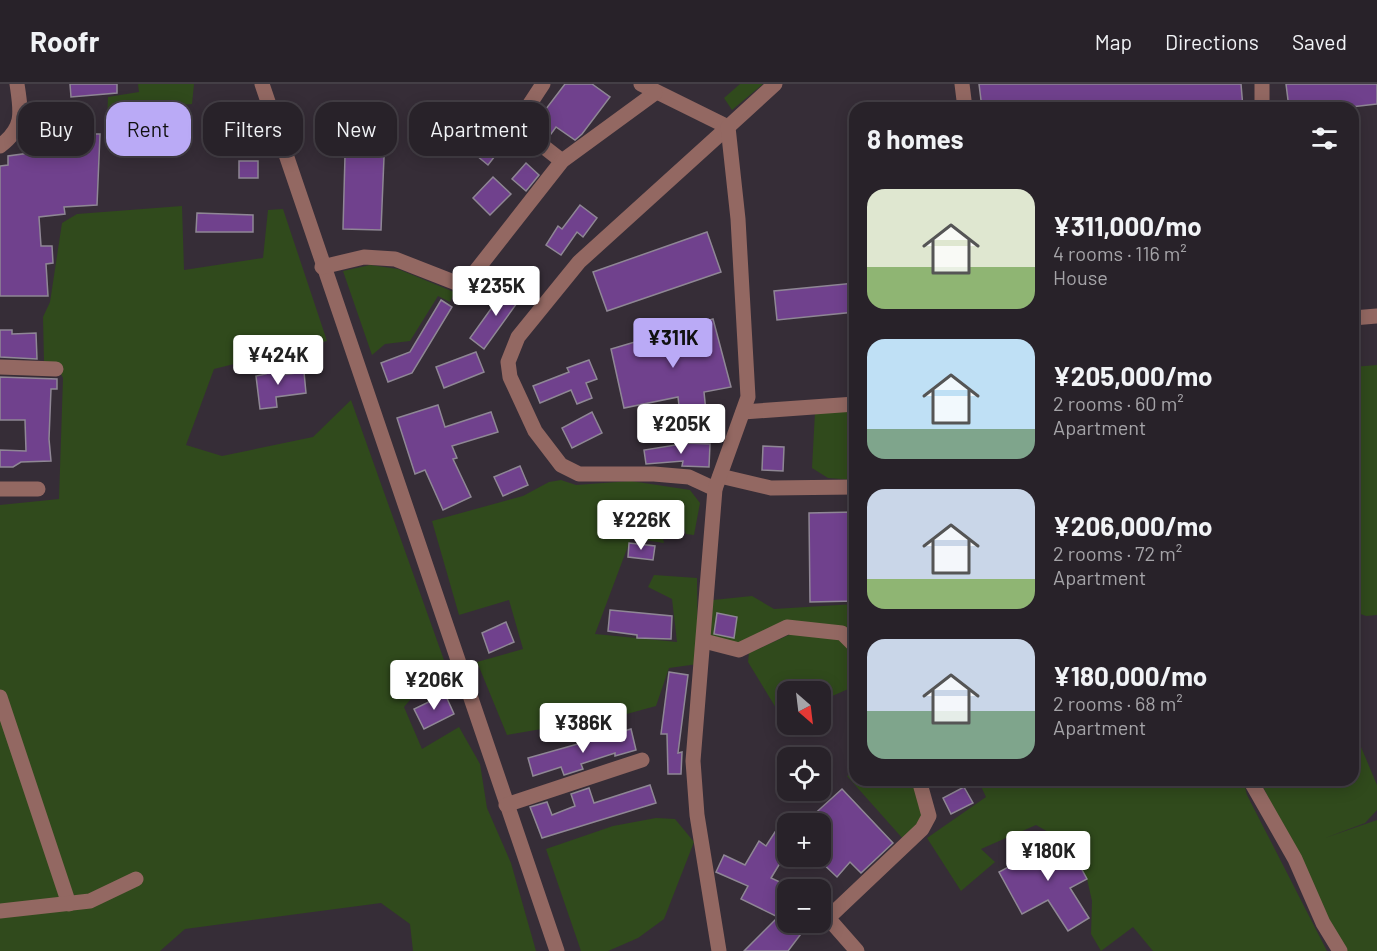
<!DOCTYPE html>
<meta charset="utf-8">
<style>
:root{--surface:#282229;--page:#302a31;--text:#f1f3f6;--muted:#a5a4a8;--line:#443f46;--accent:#baaaf6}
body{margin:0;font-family:Barlow,sans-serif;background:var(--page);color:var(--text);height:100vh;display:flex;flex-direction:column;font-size:22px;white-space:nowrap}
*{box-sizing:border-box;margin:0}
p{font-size:20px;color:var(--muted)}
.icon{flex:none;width:33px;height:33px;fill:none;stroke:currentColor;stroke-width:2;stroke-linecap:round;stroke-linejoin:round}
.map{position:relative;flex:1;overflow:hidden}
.details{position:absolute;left:849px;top:18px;width:510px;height:684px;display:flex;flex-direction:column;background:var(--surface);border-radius:18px;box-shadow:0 3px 15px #0003,0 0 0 2px var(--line)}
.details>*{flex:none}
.banner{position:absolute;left:18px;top:18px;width:570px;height:54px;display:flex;gap:12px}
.needle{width:39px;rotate:152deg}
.controls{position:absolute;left:777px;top:597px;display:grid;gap:12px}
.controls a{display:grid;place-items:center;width:54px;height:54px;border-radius:12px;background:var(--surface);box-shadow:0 3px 15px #0003,0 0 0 2px var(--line);font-size:30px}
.price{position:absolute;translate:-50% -51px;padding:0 14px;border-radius:6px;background:#fff;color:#222;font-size:20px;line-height:39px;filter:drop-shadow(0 2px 3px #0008)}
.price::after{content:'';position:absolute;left:50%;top:36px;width:18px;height:14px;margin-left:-9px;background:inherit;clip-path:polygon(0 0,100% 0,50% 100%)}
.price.on{background:var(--accent);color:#111}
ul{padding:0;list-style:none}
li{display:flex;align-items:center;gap:18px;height:150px;padding:0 18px}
li span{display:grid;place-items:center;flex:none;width:168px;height:120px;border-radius:18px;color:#555}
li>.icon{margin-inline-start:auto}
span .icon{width:72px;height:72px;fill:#fffc;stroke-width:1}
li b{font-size:26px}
h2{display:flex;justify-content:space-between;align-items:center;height:72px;padding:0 18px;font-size:26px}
.chip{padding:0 21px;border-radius:18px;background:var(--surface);box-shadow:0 3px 15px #0003,0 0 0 2px var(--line);font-size:21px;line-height:54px}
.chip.on{background:var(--accent);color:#111}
header{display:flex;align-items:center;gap:36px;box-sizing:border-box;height:84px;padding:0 30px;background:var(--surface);border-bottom:2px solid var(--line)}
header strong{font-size:28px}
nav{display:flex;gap:33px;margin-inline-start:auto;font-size:21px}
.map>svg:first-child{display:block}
.green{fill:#304a1c}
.building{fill:#70418d;stroke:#8f8795;stroke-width:1.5}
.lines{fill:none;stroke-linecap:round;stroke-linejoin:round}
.minor{stroke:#936862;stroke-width:15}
</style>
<header>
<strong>Roofr</strong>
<nav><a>Map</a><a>Directions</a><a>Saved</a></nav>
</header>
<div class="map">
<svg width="1377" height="867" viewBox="0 0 1377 867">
<rect width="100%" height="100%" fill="#362d37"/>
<g class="green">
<path d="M138,0H194L192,20L144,24L140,36L107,37L108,13L139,8Z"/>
<path d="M740,0H763L732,26L724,14Z"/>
<path d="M182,122L184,186L263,174L268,126L283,125L327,257L214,285L186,361L222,372L313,353L351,316L444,576L404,623L422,665L459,643L480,680L487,724L511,779L536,867H413L410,840L381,819L185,845L160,867H0V421L59,415L63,294L57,282L44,278L43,233L50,218L62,139L77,130Z"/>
<path d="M370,181L398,185L454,208L450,218L438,212L410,257L385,260L372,271L343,187Z"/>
<path d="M1377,281V531L1366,532L1353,527V283Z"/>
<path d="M855,326V396L828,394L812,384L815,328Z"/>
<path d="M561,396L576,401L631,397L690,406L700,419L694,451L686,450L678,423L661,427L650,439L661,447L664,459L631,454L595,550L677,558L672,515L648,503L654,491L697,494L698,580L669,584L656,622L623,631L507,651L477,578L523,565L509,516L459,531L432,437L523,412L549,398Z"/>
<path d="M752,512L774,525L855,520V546L789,542L736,563L710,556L713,516Z"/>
<path d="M791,550L843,556L855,574V602L821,617L820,608H788L787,632L782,634L748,578L749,569Z"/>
<path d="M1353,644L1377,701V726L1365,739L1325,754L1377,736V867H1346L1292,765L1260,696H1353Z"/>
<path d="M855,688V696H919L922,745L904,756L847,692Z"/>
<path d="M978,696H1243L1247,711L1327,867H1153L1133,843L1101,867L1091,850L1092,817L1087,795L1066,758L1036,741L981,765L995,778L961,807L927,754L986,713Z"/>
<path d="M656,734L675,735L694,758L664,835L638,854L608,867H581L546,765L613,742Z"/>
</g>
<g class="building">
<path d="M70,0H117V9L71,13Z"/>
<path d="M565,0H592L610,13L582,50L575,56L556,43L551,50L536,38Z"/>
<path d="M979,0H1241L1243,24H982Z"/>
<path d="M1286,0H1377V20L1342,24H1289Z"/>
<path d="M489,45L506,58L488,81L471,67Z"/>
<path d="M68,50H100L97,121L64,123L65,130L39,133L41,162H52L53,179L46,180L48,212H0V82L8,81V72L37,68L36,52Z"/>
<path d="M345,72L384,73L381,146L343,145Z"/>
<rect x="239" y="77" width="19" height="17"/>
<path d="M526,79L539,91L526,107L512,95Z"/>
<path d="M493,93L511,110L490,131L473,114Z"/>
<path d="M580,121L597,134L583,153L577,148L561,171L546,161L558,142L562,145Z"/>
<path d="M197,129L253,131V148H196Z"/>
<path d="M707,148L721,188L607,227L593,188Z"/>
<path d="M855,199V228L777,236L774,207Z"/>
<path d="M508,201L522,212L484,265L470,254Z"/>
<path d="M441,216L452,223L412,289L388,298L381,279L410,268Z"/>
<path d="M713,235L731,303L704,308L707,337L681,339L678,313L624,324L611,265Z"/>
<path d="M0,246H12V250L36,249L37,275L0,273Z"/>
<path d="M476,268L484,288L444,304L436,283Z"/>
<path d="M589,276L597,295L586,299L592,314L577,320L571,306L540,319L533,302L569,288L567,284Z"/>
<path d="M280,280L282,291L304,288L306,309L276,313L277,323L260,325L256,292L266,290L265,282Z"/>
<path d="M0,293L57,295V305H51L49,355L51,377L21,378L13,383H0V366L26,367L25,336H0Z"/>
<path d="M438,321L445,343L491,328L498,348L452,362L457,374L453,375L471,413L443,426L425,386L415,390L397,334Z"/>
<path d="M592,328L602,349L572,364L562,344Z"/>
<path d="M688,359L710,360L709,383L682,382L683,377L646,380L644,366Z"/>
<path d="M763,362L784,363L783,387L762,386Z"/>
<path d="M520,382L528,401L503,412L494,393Z"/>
<path d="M855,428V517L810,518L809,429Z"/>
<path d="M629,459L655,462L653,476L628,473Z"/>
<path d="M610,526L672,532L671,555L637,554V551L608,547Z"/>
<path d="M717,529L737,533L734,554L714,550Z"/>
<path d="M506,538L514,558L489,569L482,549Z"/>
<path d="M669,588L688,591L678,669L682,668L681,690H668L667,650H661Z"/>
<path d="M445,591L451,605L437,611L431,597Z"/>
<path d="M445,610L454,630L424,645L414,625Z"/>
<path d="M631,645L636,666L615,672V669L581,680L583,685L564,691L561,683L533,692L528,674Z"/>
<path d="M650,701L656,719L542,754L530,723L547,718L552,731L575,722L571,710L589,704L594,719Z"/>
<path d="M964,703L973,719L951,730L943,714Z"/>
<path d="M842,705L893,759L861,789L850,778L837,793L820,777V740H815L810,734Z"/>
<path d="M775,748L788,755V766L771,794L780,798L777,804L788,812V838H810L788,867H744L778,833L741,815L748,802L716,788L724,771L745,781L759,757L766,762Z"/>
<path d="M1064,753L1087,795L1070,804L1089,834L1068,847L1048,816L1022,830L999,788Z"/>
</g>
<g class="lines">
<g class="minor">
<path d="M262,0L557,867"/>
<path d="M543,0L516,41L562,77"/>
<path d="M641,0L728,43L579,178L518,253L508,278L510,293L535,347L561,381L579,390H654L689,393L715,405"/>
<path d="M962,0L965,24"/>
<path d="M1262,24V0"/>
<path d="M0,62C25,43 21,28 17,0"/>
<path d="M322,183L364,173L395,175L464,202L562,77L655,9"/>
<path d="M1353,234L1377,232"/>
<path d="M0,283L56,285"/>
<path d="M743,328L855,320"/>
<path d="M720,392L771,404L855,403"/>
<path d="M0,405H38"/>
<path d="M704,557L739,566L787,543L842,549L855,562"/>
<path d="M0,613L69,820"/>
<path d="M1250,696L1295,775L1323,839L1340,867"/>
<path d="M506,721L642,676"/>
<path d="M0,827L90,817L136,795"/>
<path d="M719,867L697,731L693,677L715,405L748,313L738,135L728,43L775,0"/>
<path d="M857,867L828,834L922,745L929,732L919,696"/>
</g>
</g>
</svg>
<div class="controls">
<a><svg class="needle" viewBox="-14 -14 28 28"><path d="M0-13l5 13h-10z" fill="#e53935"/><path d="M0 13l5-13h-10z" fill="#a5a4a8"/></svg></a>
<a><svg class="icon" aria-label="locate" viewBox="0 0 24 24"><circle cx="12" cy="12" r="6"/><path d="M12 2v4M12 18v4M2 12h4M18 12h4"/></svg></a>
<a>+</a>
<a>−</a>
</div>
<b class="price" style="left:496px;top:233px">¥235K</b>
<b class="price on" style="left:673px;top:285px">¥311K</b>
<b class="price" style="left:278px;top:302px">¥424K</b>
<b class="price" style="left:681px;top:371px">¥205K</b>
<b class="price" style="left:641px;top:467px">¥226K</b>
<b class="price" style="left:434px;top:627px">¥206K</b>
<b class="price" style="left:583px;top:670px">¥386K</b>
<b class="price" style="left:1048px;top:798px">¥180K</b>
<div class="banner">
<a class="chip">Buy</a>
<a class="chip on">Rent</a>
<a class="chip">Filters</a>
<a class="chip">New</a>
<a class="chip">Apartment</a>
</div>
<section class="details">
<h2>8 homes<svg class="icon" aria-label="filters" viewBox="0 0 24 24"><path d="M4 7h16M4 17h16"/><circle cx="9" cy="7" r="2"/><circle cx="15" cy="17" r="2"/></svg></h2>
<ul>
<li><span style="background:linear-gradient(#dfe7d0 65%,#8fb573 0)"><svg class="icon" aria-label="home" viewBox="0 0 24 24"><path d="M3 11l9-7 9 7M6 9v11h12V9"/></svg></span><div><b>¥311,000/mo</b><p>4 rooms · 116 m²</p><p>House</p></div></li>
<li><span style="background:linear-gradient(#bfe0f5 75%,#7fa58c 0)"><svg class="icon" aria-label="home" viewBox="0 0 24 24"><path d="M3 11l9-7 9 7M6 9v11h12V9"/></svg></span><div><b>¥205,000/mo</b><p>2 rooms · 60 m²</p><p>Apartment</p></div></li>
<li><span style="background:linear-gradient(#c9d6e8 75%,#8fb573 0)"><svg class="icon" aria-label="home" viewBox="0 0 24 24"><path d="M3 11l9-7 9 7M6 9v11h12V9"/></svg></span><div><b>¥206,000/mo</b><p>2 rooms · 72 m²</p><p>Apartment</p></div></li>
<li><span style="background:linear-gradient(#c9d6e8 60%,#7fa58c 0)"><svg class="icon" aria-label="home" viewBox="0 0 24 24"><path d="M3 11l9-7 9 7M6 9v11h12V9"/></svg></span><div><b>¥180,000/mo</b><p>2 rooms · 68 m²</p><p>Apartment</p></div></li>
</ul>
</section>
</div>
